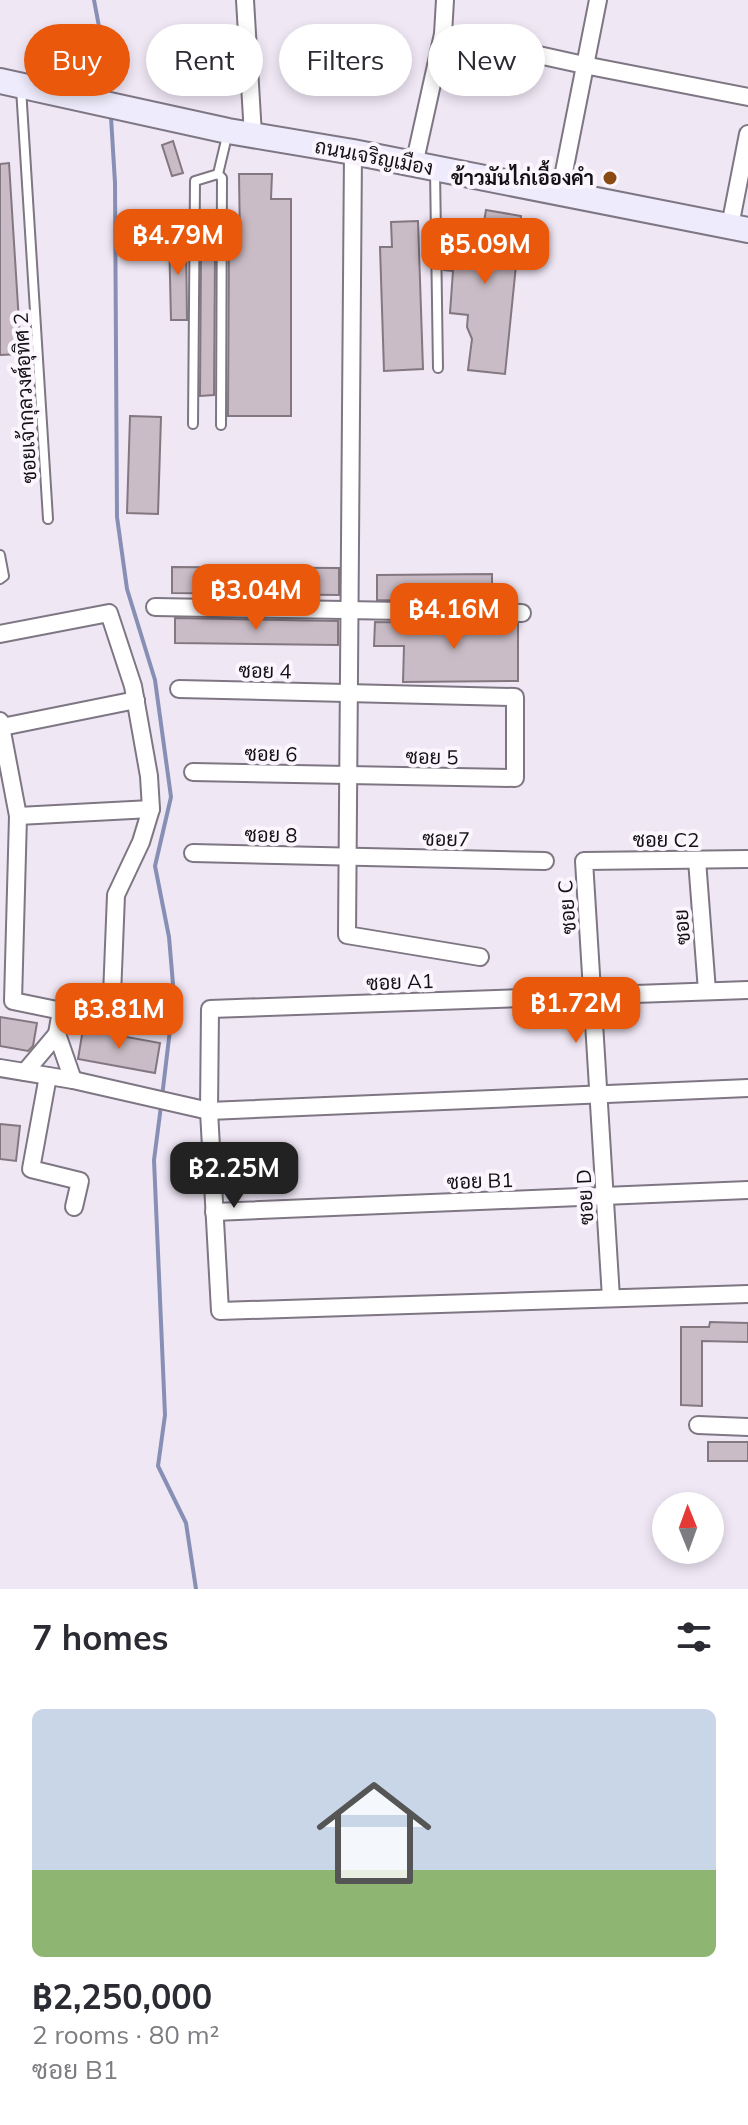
<!DOCTYPE html>
<meta charset="utf-8">
<style>
:root{--surface:#fff;--page:#f7f7f7;--text:#2b2b33;--muted:#7c7c81;--line:#e1e1e2;--accent:#ea580c}
body{margin:0;font-family:Mulish,Sarabun,sans-serif;background:var(--page);color:var(--text);height:100vh;display:flex;flex-direction:column;font-size:30px;white-space:nowrap}
*{box-sizing:border-box;margin:0}
p{font-size:26px;color:var(--muted)}
.icon{flex:none;width:44px;height:44px;fill:none;stroke:currentColor;stroke-width:2;stroke-linecap:round;stroke-linejoin:round}
.map{position:relative;height:1589px;overflow:hidden}
.drawer{display:flex;flex-direction:column;background:var(--surface);flex:1}
.drawer>*{flex:none}
.banner{position:absolute;left:24px;top:24px;width:700px;height:72px;display:flex;gap:16px}
.needle{width:52px;rotate:359deg}
.controls{position:absolute;left:652px;top:1492px;display:grid;gap:16px}
.controls a{display:grid;place-items:center;width:72px;height:72px;border-radius:50%;background:var(--surface);box-shadow:0 4px 12px #0003;font-size:40px}
.price{position:absolute;translate:-50% -68px;padding:0 18px;border-radius:16px;background:var(--accent);color:#fff;font-size:26px;line-height:52px;filter:drop-shadow(0 2px 4px #0008)}
.price::after{content:'';position:absolute;left:50%;top:48px;width:24px;height:18px;margin-left:-12px;background:inherit;clip-path:polygon(0 0,100% 0,50% 100%)}
.price.active{background:#222;color:#fff}
ul{padding:0;list-style:none}
li{display:grid;align-content:center;gap:16px;height:424px;padding:0 32px}
li+li{border-top:2px solid var(--line)}
li span{display:grid;place-items:center;height:248px;border-radius:12px;color:#555}
li>.icon{margin-inline-start:auto}
span .icon{width:144px;height:144px;fill:#fffc;stroke-width:1}
li b{font-size:34px}
h2{display:flex;justify-content:space-between;align-items:center;height:96px;padding:0 32px;font-size:34px}
.tag{padding:0 28px;border-radius:36px;background:var(--surface);box-shadow:0 4px 12px #0003;font-size:28px;line-height:72px}
.tag.active{background:var(--accent);color:#fff}
.map>svg:first-child{display:block}
.lines{fill:none;stroke-linecap:round;stroke-linejoin:round}
.stream{stroke:#8790b4;stroke-width:4}
.building{fill:#cabcc6;stroke:#837780;stroke-width:2}
.lane-casing{stroke:#7e7682;stroke-width:12}
.street-casing{stroke:#7e7682;stroke-width:20}
.secondary-casing{stroke:#7e7682;stroke-width:28}
.lane{stroke:#fff;stroke-width:8}
.street{stroke:#fff;stroke-width:16}
.secondary{stroke:#eeebfc;stroke-width:24}
.poi-dot{fill:#8a4b12;stroke:#fbf5fe;stroke-width:3}
.labels{text-anchor:middle;stroke-width:8;stroke-linejoin:round;paint-order:stroke}
.street-label{font-size:20px;fill:#131014;stroke:#fbf5fe}
.poi-label{font-size:20px;font-weight:bold;fill:#131014;stroke:#fbf5fe;text-anchor:end}
</style>
<div class="map">
<svg width="748" height="1589" viewBox="0 0 748 1589">
<rect width="100%" height="100%" fill="#f0e7f5"/>
<g class="lines">
<g class="stream">
<path d="M94,0L107,69L109,92"/>
<path d="M111,117L115,183L117,517L127,589L155,680L171,797L155,866L169,937L174,996L162,1097"/>
<path d="M161,1106L154,1160L165,1415L158,1466L186,1523L196,1589"/>
</g>
</g>
<g class="building">
<path d="M173,141L183,173L172,176L162,145Z"/>
<path d="M9,163L21,354L0,355V164Z"/>
<path d="M239,174H272L271,199H291V416H228L229,241H240Z"/>
<path d="M486,210L521,216L505,374L468,370L472,339L467,327L468,315L450,313L453,271L444,270L446,234L458,235L459,225L483,228Z"/>
<path d="M418,221L423,369L384,371L380,247H392L391,222Z"/>
<path d="M169,235H186L187,320H171Z"/>
<path d="M201,254H215L214,395L200,396Z"/>
<path d="M130,416L161,417L158,514L127,513Z"/>
<path d="M172,567L339,568V595L172,593Z"/>
<path d="M492,574V602L377,600V575Z"/>
<path d="M175,618L338,621V645L175,643Z"/>
<path d="M375,622L518,624V681L403,682L404,646H374Z"/>
<path d="M0,1017L37,1023L33,1046L28,1051L0,1046Z"/>
<path d="M83,1029L160,1043L155,1073L78,1059Z"/>
<path d="M0,1124L20,1126L16,1161L0,1159Z"/>
<path d="M710,1322L748,1323V1342L702,1341V1406L681,1405V1327H709Z"/>
<rect x="708" y="1442" width="40" height="19"/>
</g>
<g class="lines">
<g class="lane-casing">
<g id="lane">
<path d="M21,88L48,519"/>
<path d="M435,170L438,368"/>
<path d="M218,174L222,178L221,425"/>
<path d="M193,424L195,181L218,174L228,132"/>
<path d="M0,555L4,576L0,579"/>
</g>
</g>
<g class="street-casing">
<g id="street">
<path d="M245,0L253,135"/>
<path d="M443,34L584,65L748,97"/>
<path d="M353,152L347,935L480,957"/>
<path d="M414,165L443,34L445,0"/>
<path d="M560,192L598,0"/>
<path d="M730,226L748,134"/>
<path d="M155,607L522,613"/>
<path d="M0,634L109,613L133,686L149,776L151,809L141,842L116,895L111,1021L13,1001L18,816L0,721"/>
<path d="M179,689L515,697V778L193,772"/>
<path d="M2,727L136,700"/>
<path d="M18,816L151,809"/>
<path d="M193,853L545,861"/>
<path d="M697,860L707,991"/>
<path d="M748,990L210,1009L209,1111L220,1311L748,1294"/>
<path d="M61,1011L57,1034L73,1080"/>
<path d="M0,1068L73,1080L209,1111L748,1088"/>
<path d="M25,1072L57,1034"/>
<path d="M48,1076L31,1169L80,1181L74,1207"/>
<path d="M214,1212L748,1190"/>
<path d="M611,1298L584,861L748,859"/>
<path d="M698,1425L748,1427"/>
</g>
</g>
<g class="secondary-casing">
<path id="secondary" d="M0,81L228,131L353,152L748,230"/>
</g>
<use href="#lane" class="lane"/>
<use href="#street" class="street"/>
<use href="#secondary" class="secondary"/>
</g>
<circle class="poi-dot" cx="610" cy="178" r="8"/>
<g class="labels">
<g class="street-label">
<text transform="translate(374 157) rotate(11)" y="7">ถนนเจริญเมือง</text>
<text transform="translate(25 398) rotate(-93)" y="7">ซอยเจ้ากุลวงศ์อุทิศ 2</text>
<text transform="translate(265 671) rotate(1)" y="7">ซอย 4</text>
<text transform="translate(271 754) rotate(1)" y="7">ซอย 6</text>
<text transform="translate(432 757) rotate(1)" y="7">ซอย 5</text>
<text transform="translate(271 835) rotate(1)" y="7">ซอย 8</text>
<text transform="translate(446 839) rotate(1)" y="7">ซอย7</text>
<text x="666" y="847">ซอย C2</text>
<text transform="translate(567 907) rotate(-94)" y="7">ซอย C</text>
<text transform="translate(682 927) rotate(-94)" y="7">ซอย</text>
<text transform="translate(400 982) rotate(-2)" y="7">ซอย A1</text>
<text transform="translate(480 1181) rotate(-2)" y="7">ซอย B1</text>
<text transform="translate(585 1197) rotate(-93)" y="7">ซอย D</text>
</g>
<g class="poi-label">
<text x="594" y="185">ข้าวมันไก่เอื้องคํา</text>
</g>
</g>
</svg>
<div class="controls">
<a><svg class="needle" viewBox="-14 -14 28 28"><path d="M0-13l5 13h-10z" fill="#e53935"/><path d="M0 13l5-13h-10z" fill="#7c7c81"/></svg></a>
</div>
<b class="price" style="left:178px;top:277px">฿4.79M</b>
<b class="price" style="left:485px;top:286px">฿5.09M</b>
<b class="price" style="left:256px;top:632px">฿3.04M</b>
<b class="price" style="left:454px;top:651px">฿4.16M</b>
<b class="price" style="left:576px;top:1045px">฿1.72M</b>
<b class="price" style="left:119px;top:1051px">฿3.81M</b>
<b class="price active" style="left:234px;top:1210px">฿2.25M</b>
<div class="banner">
<a class="tag active">Buy</a>
<a class="tag">Rent</a>
<a class="tag">Filters</a>
<a class="tag">New</a>
</div>
</div>
<section class="drawer">
<h2>7 homes<svg class="icon" aria-label="filters" viewBox="0 0 24 24"><path d="M4 7h16M4 17h16"/><circle cx="9" cy="7" r="2"/><circle cx="15" cy="17" r="2"/></svg></h2>
<ul>
<li><span style="background:linear-gradient(#c9d6e8 65%,#8fb573 0)"><svg class="icon" aria-label="home" viewBox="0 0 24 24"><path d="M3 11l9-7 9 7M6 9v11h12V9"/></svg></span><div><b>฿2,250,000</b><p>2 rooms · 80 m²</p><p>ซอย B1</p></div></li>
</ul>
</section>
